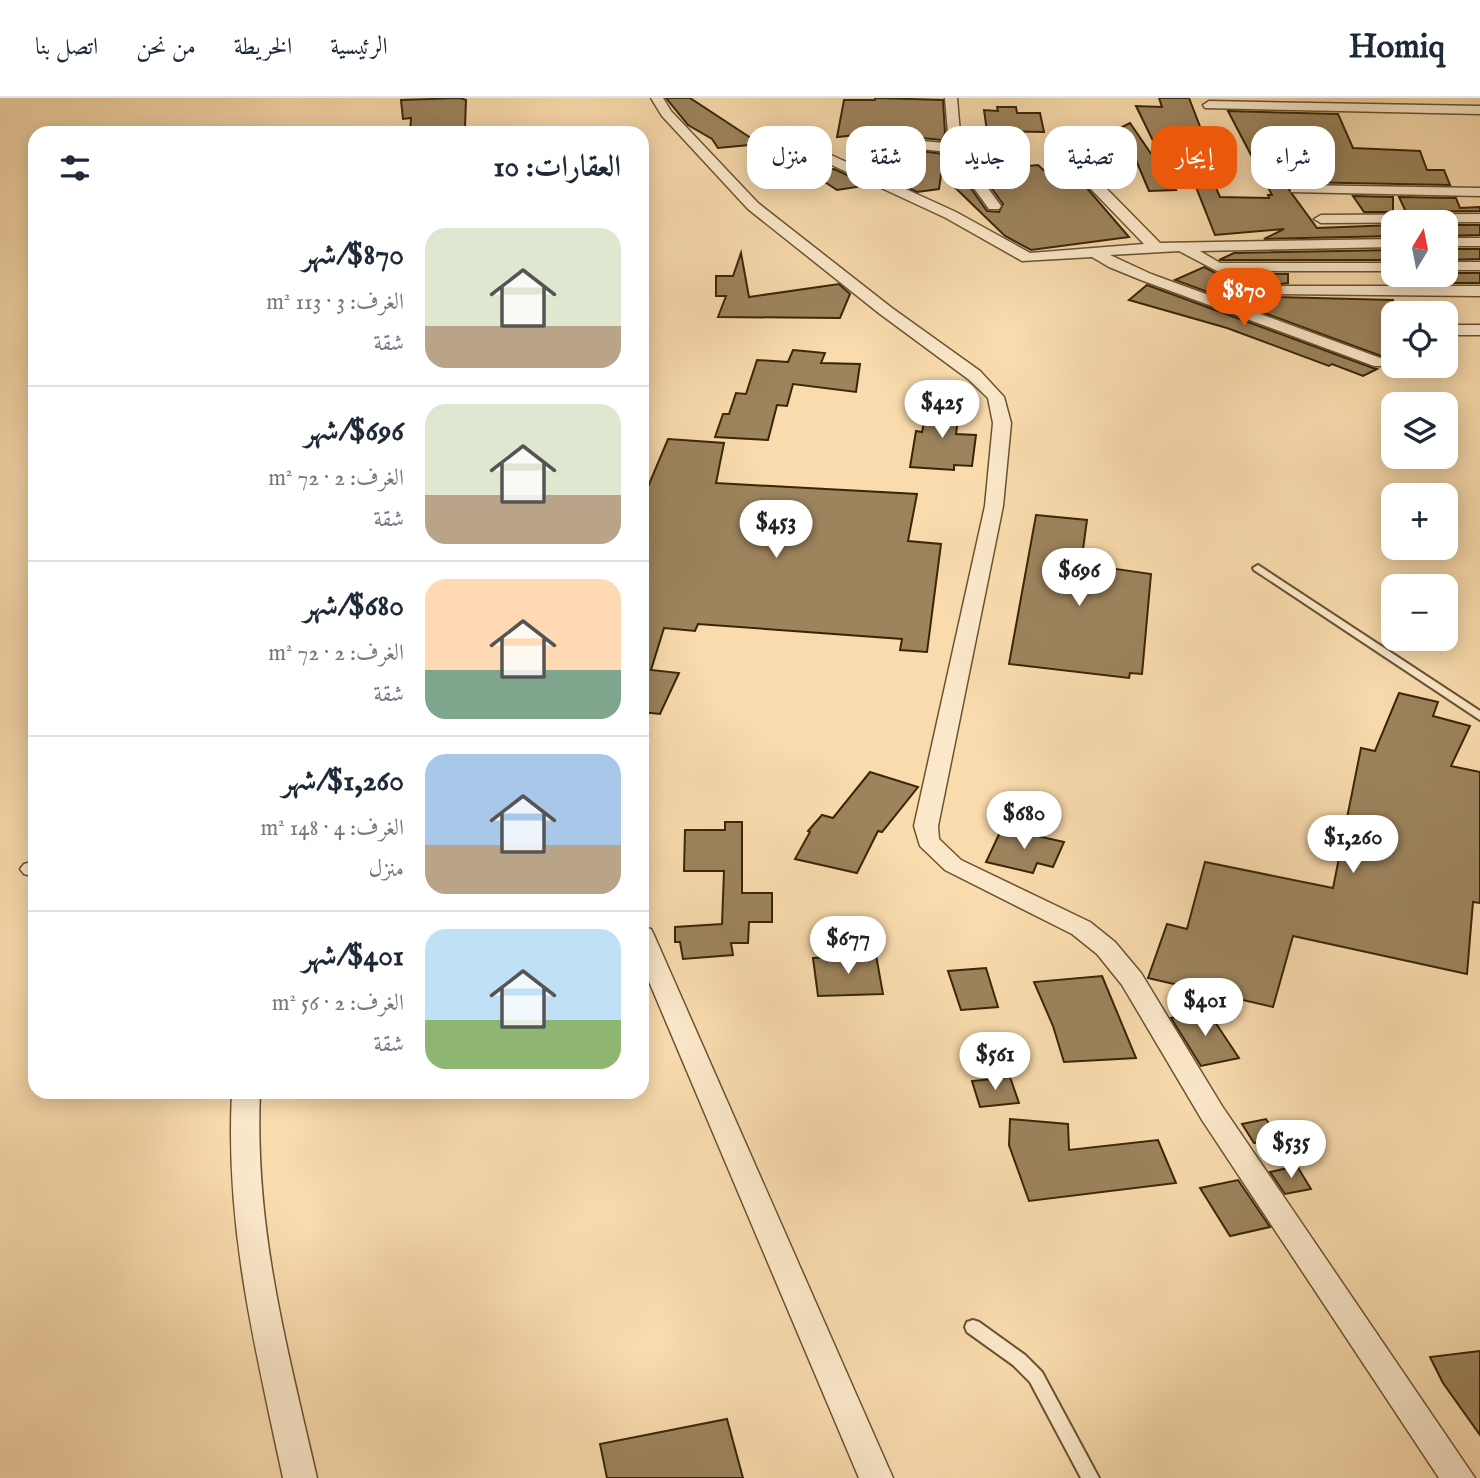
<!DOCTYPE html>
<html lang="ar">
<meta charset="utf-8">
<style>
:root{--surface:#fff;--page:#f6f6f7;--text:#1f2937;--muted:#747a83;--line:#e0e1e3;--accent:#ea580c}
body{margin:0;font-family:"IM FELL English",Amiri,serif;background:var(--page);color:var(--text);direction:rtl;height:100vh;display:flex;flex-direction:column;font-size:26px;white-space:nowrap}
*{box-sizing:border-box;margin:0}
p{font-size:23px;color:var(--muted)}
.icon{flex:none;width:38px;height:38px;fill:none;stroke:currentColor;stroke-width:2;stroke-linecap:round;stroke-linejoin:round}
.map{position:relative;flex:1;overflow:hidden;direction:ltr}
.details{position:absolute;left:28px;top:28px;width:621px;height:973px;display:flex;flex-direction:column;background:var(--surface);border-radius:21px;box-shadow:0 4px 18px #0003;direction:rtl}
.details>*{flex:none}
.banner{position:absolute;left:670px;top:28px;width:665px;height:63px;direction:rtl;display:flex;gap:14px}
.needle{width:46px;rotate:10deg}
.tools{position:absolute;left:1381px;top:112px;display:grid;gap:14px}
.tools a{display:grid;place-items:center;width:77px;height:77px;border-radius:14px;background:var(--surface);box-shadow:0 4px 18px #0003;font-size:35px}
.price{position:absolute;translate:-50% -60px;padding:0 16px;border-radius:24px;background:#fff;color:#222;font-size:23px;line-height:46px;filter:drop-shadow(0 2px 4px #0008)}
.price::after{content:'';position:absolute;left:50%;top:42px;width:21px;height:16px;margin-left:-10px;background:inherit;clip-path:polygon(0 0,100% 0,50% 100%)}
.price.on{background:var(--accent);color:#fff}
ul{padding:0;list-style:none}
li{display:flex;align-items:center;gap:21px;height:175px;padding:0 28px}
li+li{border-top:2px solid var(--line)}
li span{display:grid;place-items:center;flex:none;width:196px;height:140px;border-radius:21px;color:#555}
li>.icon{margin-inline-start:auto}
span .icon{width:84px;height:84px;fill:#fffc;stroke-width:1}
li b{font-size:30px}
h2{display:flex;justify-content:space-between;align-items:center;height:84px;padding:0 28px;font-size:30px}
.pill{padding:0 24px;border-radius:21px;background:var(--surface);box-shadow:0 4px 18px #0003;font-size:24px;line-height:63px}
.pill.on{background:var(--accent);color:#fff}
header{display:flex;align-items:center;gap:42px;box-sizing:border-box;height:98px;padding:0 35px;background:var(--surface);border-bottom:2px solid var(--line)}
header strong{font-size:33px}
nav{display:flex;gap:38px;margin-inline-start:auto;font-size:24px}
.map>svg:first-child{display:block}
.building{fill:#9d845d;stroke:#3a2607;stroke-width:2}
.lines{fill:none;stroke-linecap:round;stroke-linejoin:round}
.service-casing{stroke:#6a5330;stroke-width:4}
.minor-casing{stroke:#6a5330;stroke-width:3}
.service{fill:#fbe8ca;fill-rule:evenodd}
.minor{fill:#fbe8ca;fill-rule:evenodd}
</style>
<header>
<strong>Homiq</strong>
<nav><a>الرئيسية</a><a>الخريطة</a><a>من نحن</a><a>اتصل بنا</a></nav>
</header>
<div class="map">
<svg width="1480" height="1380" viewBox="0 0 1480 1380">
<rect width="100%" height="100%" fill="#f9dbad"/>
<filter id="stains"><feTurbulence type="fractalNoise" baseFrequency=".00286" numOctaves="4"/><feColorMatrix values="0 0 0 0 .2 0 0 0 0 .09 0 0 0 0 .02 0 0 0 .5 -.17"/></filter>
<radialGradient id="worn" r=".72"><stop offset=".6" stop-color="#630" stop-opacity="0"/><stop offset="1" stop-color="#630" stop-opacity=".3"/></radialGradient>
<g class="building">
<path d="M460,0L466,2L465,29L439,30V34L410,35L411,20L403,21L401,2Z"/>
<path d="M666,0H690L760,46L718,50L712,41L688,27Z"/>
<path d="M875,0L943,2L945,35L942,42L901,38L896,41L895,33L837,39L844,2H875Z"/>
<path d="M1159,0H1189L1209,52L1157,51L1136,8L1162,9Z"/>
<path d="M997,9H1016L1017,15H1040L1044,34L987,33L984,12L998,13Z"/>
<path d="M1228,13L1338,16L1353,50L1420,53L1427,72H1444L1450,87L1296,84L1287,89L1317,130L1393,127V138L1264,141L1284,131L1215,137L1188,69L1204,62L1220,99L1269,100L1268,97H1272Z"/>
<path d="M1130,25L1176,92L1149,93L1122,29Z"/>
<path d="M897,50L944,56L939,91L917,94L859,67L899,60Z"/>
<path d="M1038,67L1063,90L1086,89L1129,139L1031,152L1005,138L942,77L960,75L987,113L999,114L1003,106L979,73Z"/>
<path d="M834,71L869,87L837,92L811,75Z"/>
<path d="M1353,98L1393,99V114H1364Z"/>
<path d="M1399,99L1456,100L1460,110L1480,109V113L1406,114Z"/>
<path d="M1446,127H1480V137L1446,138Z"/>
<path d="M1446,151H1480V161L1446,162Z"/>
<path d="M1393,152V162H1219L1234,155Z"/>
<path d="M741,155L749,199L839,186L850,196L840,220L718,219L726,198H716V178H733Z"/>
<path d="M1204,169L1217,176H1288V185L1280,186L1271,191L1276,199L1393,202V263L1390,264L1387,260L1175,182Z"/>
<rect x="1446" y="175" width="34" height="10"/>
<path d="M1147,187L1373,270L1377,271L1363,278L1332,266L1329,268L1227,230L1129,202Z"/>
<path d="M793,252L825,255L821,265L860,266L856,294L793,286L787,308L777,307L768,342L715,339L723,316H729L736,295L746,296L757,262L788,264Z"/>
<path d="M928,304L960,306L956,336L976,337L972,368L954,367V372L910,369L916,333L922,334Z"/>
<path d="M668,341L724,345L716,385L917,396L908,443L941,446L927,554L900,552L902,541L698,526L695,533L664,530L651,572L679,575L660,616L642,614V403Z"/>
<path d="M1036,417L1087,422L1081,466L1151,476L1142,576L1130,575L1129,580L1009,566Z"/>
<path d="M1399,595L1438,604L1433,618L1470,628L1451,668L1480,674V805L1473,804L1467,876L1293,838L1273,909L1148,880L1167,826L1187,831L1205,764L1333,790L1361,650L1375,653Z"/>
<path d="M870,674L918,689L882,734L878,733L857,775L795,761L810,734L808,733L822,717L833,720Z"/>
<path d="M725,724H742V795H772V824H749L748,845H731L733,857L683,861L680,844H675V829L722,826L724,773H684L685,732H725Z"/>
<path d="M1002,730L1064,744L1053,769L1037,765L1033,775L986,764Z"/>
<path d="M876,857L883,896L818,898L813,860Z"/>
<path d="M986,870L998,909L961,912L948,873Z"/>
<path d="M1102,878L1136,960L1064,964L1053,928L1034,884Z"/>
<path d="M1207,912L1239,960L1201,968L1171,920Z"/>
<path d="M1010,979L1019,1005L980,1009L972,983Z"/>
<path d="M1010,1021L1068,1026L1069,1052L1158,1042L1176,1085L1029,1103L1009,1047Z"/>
<path d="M1266,1021L1279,1042L1254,1045L1242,1026Z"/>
<path d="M1297,1068L1311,1091L1285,1096L1270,1074Z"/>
<path d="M1238,1082L1270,1129L1230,1138L1200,1090Z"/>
<path d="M1480,1253V1337L1443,1285L1430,1259Z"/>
<path d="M727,1321L743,1380H607L600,1346Z"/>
</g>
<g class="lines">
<g class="service-casing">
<g id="service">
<path d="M1258,467L1480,613V622L1254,472L1253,470Z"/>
<path d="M973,1222L979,1224L1025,1257L1042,1274L1099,1380H1081L1030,1284L1013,1267L967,1234L965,1229L967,1224Z"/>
</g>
</g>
<g class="minor-casing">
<g id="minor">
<path d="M651,0H663L671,13L758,105L892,210L980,273L1004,299L1011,325L1003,408L938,728L939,741L961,762L1090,824L1115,844L1141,875L1222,1008L1475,1380H1439L1202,1022L1122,887L1097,856L1072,836L945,772L920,748L914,728L985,408L993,325L988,300L968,281L880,216L748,111L662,18Z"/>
<path d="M945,0H957L960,35L956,47L1001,108L999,111H989L948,54L901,49L894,45L901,41L944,45L948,35Z"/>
<path d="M1209,3L1480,8V16L1205,10L1203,7Z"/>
<path d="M785,36L956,114L1030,155L1144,146L1089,89L1087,86L1094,82L1099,83L1160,145L1393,141V149L1200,153L1220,165H1393V173H1217L1179,153L1110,157L1151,176L1386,262L1388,265L1386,268H1374L1141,182L1109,169L1092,159L1022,163L946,120L780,43V37Z"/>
<path d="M1296,87L1480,90V98L1291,94V88Z"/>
<path d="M1480,116V124L1321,125L1314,121L1321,117Z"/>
<rect x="1446" y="140" width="34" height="8"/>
<rect x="1446" y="164" width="34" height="8"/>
<path d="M1281,188H1480V198L1276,196L1273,193L1276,190Z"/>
<rect x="1446" y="227" width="34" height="10"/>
<path d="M35,763V779L24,776L20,771L24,766Z"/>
<path d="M642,829L651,831L654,837L893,1380H859L642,867Z"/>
<path d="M232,994H260C254,1130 287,1249 317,1380H283C255,1249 225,1130 232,994Z"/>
</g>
</g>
<use href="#service" class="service"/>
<use href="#minor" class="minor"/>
</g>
<rect width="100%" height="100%" filter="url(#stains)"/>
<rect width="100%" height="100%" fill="url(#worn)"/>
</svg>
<div class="tools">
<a><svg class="needle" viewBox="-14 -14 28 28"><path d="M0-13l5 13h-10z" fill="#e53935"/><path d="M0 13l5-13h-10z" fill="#747a83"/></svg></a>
<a><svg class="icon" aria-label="locate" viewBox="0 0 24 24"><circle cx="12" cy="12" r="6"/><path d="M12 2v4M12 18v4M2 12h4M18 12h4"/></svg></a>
<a><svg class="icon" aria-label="layers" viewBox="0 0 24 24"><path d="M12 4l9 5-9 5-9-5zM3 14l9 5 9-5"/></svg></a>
<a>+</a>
<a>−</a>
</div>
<b class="price on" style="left:1244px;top:230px">$870</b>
<b class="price" style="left:942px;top:342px">$425</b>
<b class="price" style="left:776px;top:462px">$453</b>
<b class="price" style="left:1079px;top:510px">$696</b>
<b class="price" style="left:1024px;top:753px">$680</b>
<b class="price" style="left:1353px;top:777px">$1,260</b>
<b class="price" style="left:848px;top:878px">$677</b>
<b class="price" style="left:1205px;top:940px">$401</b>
<b class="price" style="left:995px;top:994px">$561</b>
<b class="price" style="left:1291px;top:1082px">$535</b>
<div class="banner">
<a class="pill">شراء</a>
<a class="pill on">إيجار</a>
<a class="pill">تصفية</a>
<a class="pill">جديد</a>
<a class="pill">شقة</a>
<a class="pill">منزل</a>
</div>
<section class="details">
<h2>العقارات: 10<svg class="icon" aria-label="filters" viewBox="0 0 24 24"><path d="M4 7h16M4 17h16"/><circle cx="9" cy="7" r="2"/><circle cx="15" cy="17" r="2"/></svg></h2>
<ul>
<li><span style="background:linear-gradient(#dfe7d0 70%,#b9a48a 0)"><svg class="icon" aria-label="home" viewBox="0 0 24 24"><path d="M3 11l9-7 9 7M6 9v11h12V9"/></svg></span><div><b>$870/شهر</b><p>الغرف: 3 · 113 m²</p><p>شقة</p></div></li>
<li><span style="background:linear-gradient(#dfe7d0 65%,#b9a48a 0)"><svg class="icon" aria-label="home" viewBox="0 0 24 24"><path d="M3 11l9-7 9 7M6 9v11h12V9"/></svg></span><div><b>$696/شهر</b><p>الغرف: 2 · 72 m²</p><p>شقة</p></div></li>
<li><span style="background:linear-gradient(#ffd9b3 65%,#7fa58c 0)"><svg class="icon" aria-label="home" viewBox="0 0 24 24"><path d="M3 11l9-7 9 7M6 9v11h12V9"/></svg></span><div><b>$680/شهر</b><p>الغرف: 2 · 72 m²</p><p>شقة</p></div></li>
<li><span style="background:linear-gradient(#a9c7e8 65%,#b9a48a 0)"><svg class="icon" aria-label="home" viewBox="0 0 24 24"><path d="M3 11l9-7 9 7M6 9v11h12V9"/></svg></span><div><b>$1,260/شهر</b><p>الغرف: 4 · 148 m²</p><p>منزل</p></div></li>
<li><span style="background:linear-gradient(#bfe0f5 65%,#8fb573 0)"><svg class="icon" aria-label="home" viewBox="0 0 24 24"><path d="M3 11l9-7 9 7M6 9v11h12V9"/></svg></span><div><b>$401/شهر</b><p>الغرف: 2 · 56 m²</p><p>شقة</p></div></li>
</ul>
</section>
</div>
